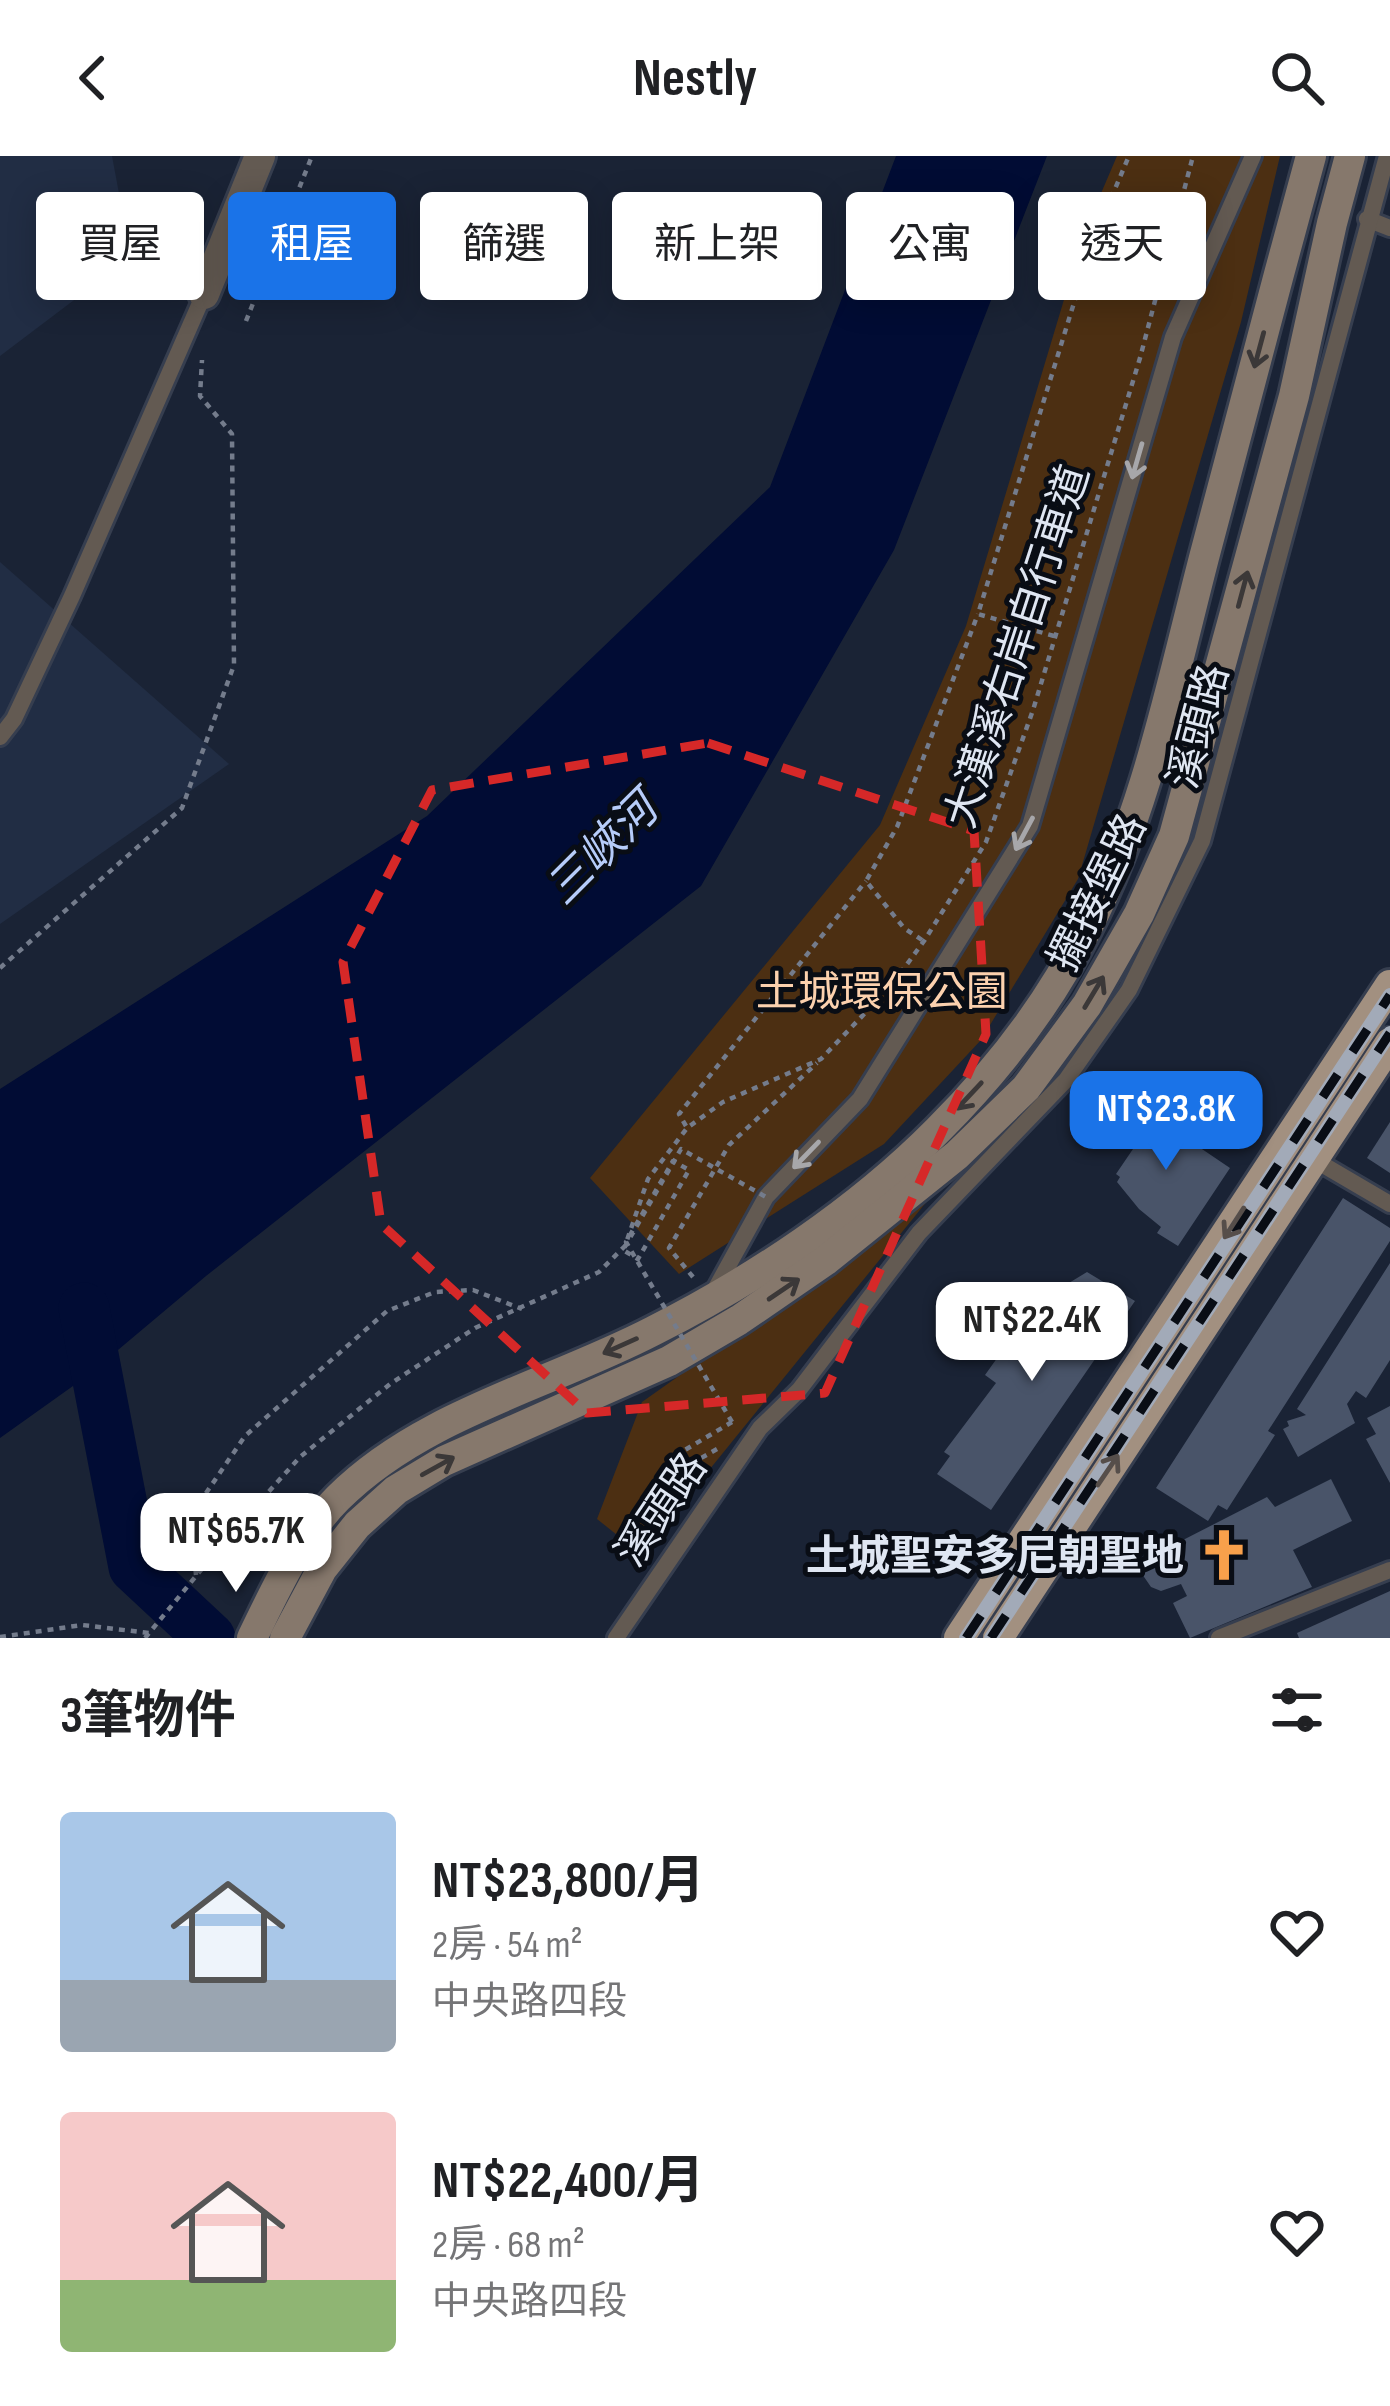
<!DOCTYPE html>
<html lang="zh-TW">
<meta charset="utf-8">
<style>
:root{--surface:#fff;--page:#f2f2f2;--text:#202124;--muted:#757577;--accent:#1a73e8}
body{margin:0;font-family:"Sofia Sans Condensed","Noto Sans TC",sans-serif;background:var(--page);color:var(--text);height:100vh;display:flex;flex-direction:column;font-size:45px;white-space:nowrap}
*{box-sizing:border-box;margin:0}
p{font-size:39px;color:var(--muted)}
.icon{flex:none;width:66px;height:66px;fill:none;stroke:currentColor;stroke-width:2;stroke-linecap:round;stroke-linejoin:round}
.map{position:relative;height:1482px;overflow:hidden}
.details{display:flex;flex-direction:column;background:var(--surface);flex:1}
.details>*{flex:none}
.banner{position:absolute;left:36px;top:36px;width:1320px;height:108px;display:flex;gap:24px}
.price{position:absolute;translate:-50% -102px;padding:0 27px;border-radius:24px;background:#fff;color:#222;font-size:39px;line-height:78px;filter:drop-shadow(0 3px 6px #0008)}
.price::after{content:'';position:absolute;left:50%;top:72px;width:36px;height:27px;margin-left:-18px;background:inherit;clip-path:polygon(0 0,100% 0,50% 100%)}
.price.active{background:var(--accent);color:#fff}
ul{padding:0;list-style:none}
li{display:flex;align-items:center;gap:36px;height:300px;padding:0 60px}
li span{display:grid;place-items:center;flex:none;width:336px;height:240px;border-radius:12px;color:#555}
li>.icon{margin-inline-start:auto}
span .icon{width:144px;height:144px;fill:#fffc;stroke-width:1}
li b{font-size:51px}
h2{display:flex;justify-content:space-between;align-items:center;height:144px;padding:0 60px;font-size:51px}
.pill{padding:0 42px;border-radius:12px;background:var(--surface);box-shadow:0 6px 30px #0003;font-size:42px;line-height:108px}
.pill.active{background:var(--accent);color:#fff}
header{display:flex;justify-content:space-between;align-items:center;height:156px;padding:0 60px;background:var(--surface);font-size:54px;font-weight:700}
.map>svg:first-child{display:block}
.built{fill:#212d44}
.green{fill:#4c2f12}
.water{fill:#010c34}
.lines{fill:none;stroke-linecap:round;stroke-linejoin:round}
.river{stroke:#010c34;stroke-width:51}
.building{fill:#495469}
.lane-casing{stroke:#363e4f;stroke-width:22}
.street-casing{stroke:#363e4f;stroke-width:36}
.secondary-casing{stroke:#363e4f;stroke-width:36}
.primary-casing{stroke:#363e4f;stroke-width:36}
.path{stroke:#747c8c;stroke-width:4.5;stroke-dasharray:6 6;stroke-linecap:butt}
.lane{stroke:#635a52;stroke-width:16}
.street{stroke:#635a52;stroke-width:30}
.secondary{stroke:#86786c;stroke-width:30}
.primary{stroke:#a29080;stroke-width:30}
.rail-casing{stroke:#a2aab8;stroke-width:14}
.rail{stroke:#090d15;stroke-width:9;stroke-dasharray:27;stroke-linecap:butt}
.path-bridge{stroke:#747c8c;stroke-width:4.5;stroke-dasharray:6 6;stroke-linecap:butt}
.oneway{stroke:#3b3838}
.oneway2{stroke:#a7a7aa}
.oneway3{stroke:#564e4a}
.marked{fill:none;stroke:#d62828;stroke-width:9;stroke-dasharray:24 15;stroke-linejoin:round}
.labels{text-anchor:middle;stroke-width:10;stroke-linejoin:round;paint-order:stroke}
.street-label{font-size:42px;fill:#dfe6f2;stroke:#090d15}
.park-label{font-size:42px;fill:#fcd1ae;stroke:#090d15}
.poi-label{font-size:42px;font-weight:bold;fill:#dfe6f2;stroke:#090d15;text-anchor:end}
.water-label{font-size:45px;font-style:italic;fill:#b6ccf9;stroke:#090d15}
</style>
<header><svg class="icon" aria-label="back" viewBox="0 0 24 24"><path d="M15 5l-7 7 7 7"/></svg>Nestly<svg class="icon" aria-label="search" viewBox="0 0 24 24"><circle cx="10" cy="10" r="6"/><path d="M15 15l6 6"/></svg></header>
<div class="map">
<svg width="1390" height="1482" viewBox="0 0 1390 1482">
<rect width="100%" height="100%" fill="#1a2335"/>
<g class="built">
<path d="M0,0H112L131,101L0,200Z"/>
<path d="M0,406L229,608L0,768Z"/>
</g>
<g class="green">
<path d="M1117,0H1280L1241,166L1078,723L981,884L884,988L679,1118L590,1022L880,669L966,470L1084,77Z"/>
<path d="M928,1044L641,1398L597,1363L642,1246Z"/>
</g>
<path class="water" d="M896,0H1047L894,394L701,730L206,1120L87,1220L0,1282V933L427,660L770,331Z"/>
<g class="lines">
<path class="river" d="M84,1152L134,1411L210,1482"/>
</g>
<g class="building">
<path d="M1134,947L1230,1012L1178,1090L1157,1077L1161,1071L1139,1053L1117,1026L1120,1021L1116,1018L1133,993L1113,980L1116,976L1111,973Z"/>
<path d="M1390,966V1017L1367,1002Z"/>
<path d="M1343,1042L1390,1072V1085L1268,1275L1275,1279L1227,1354L1218,1349L1208,1365L1156,1332Z"/>
<path d="M1390,1107V1204L1366,1242L1356,1235L1347,1248L1355,1267L1298,1301L1283,1273L1289,1270L1287,1265L1306,1259L1297,1253Z"/>
<path d="M1087,1116L1135,1145L991,1354L937,1318L950,1300L944,1296L996,1227L985,1219L1000,1198L994,1194L1021,1156Z"/>
<path d="M1390,1250V1327L1366,1283L1376,1278L1367,1262Z"/>
<path d="M1331,1323L1352,1365L1293,1394L1312,1431L1190,1482L1173,1447L1187,1440L1181,1428L1161,1435L1151,1431L1142,1418V1405L1267,1341L1275,1351Z"/>
<path d="M1390,1435V1482H1299L1297,1477Z"/>
</g>
<g class="lines">
<g class="lane-casing">
<g id="lane">
<path d="M1367,63L1390,72"/>
<path d="M0,581L14,563L72,440L204,138"/>
<path d="M1308,1000L1390,1048"/>
<path d="M712,1139L766,1041L860,943L1030,670L1173,181L1253,0"/>
<path d="M616,1482L760,1272L799,1234L919,1077L1066,924L1129,834L1202,685L1387,0"/>
<path d="M1219,1482L1390,1414"/>
</g>
</g>
<g class="street-casing">
<path id="street" d="M204,138L260,0"/>
</g>
<g class="secondary-casing">
<g id="secondary">
<path d="M252,1482C276,1433 299,1381 338,1342C422,1258 549,1229 653,1175C754,1124 858,1055 938,974C997,915 1050,847 1087,772C1147,655 1173,520 1206,394C1241,262 1275,131 1311,0"/>
<path d="M285,1482L322,1413L357,1369L396,1334L444,1305L669,1205L739,1164L825,1105L957,999L1026,932L1087,849L1139,758L1174,680L1294,240L1332,67L1350,0"/>
</g>
</g>
<g class="primary-casing">
<g id="primary">
<path d="M959,1482L1390,829"/>
<path d="M998,1482L1390,887"/>
</g>
</g>
<g class="path">
<path d="M246,165L312,0"/>
<path d="M1054,480L978,458L1094,82L1129,0"/>
<path d="M922,784L904,772L866,725L897,671L978,458"/>
<path d="M0,812L182,652L234,509L232,278L200,240L202,204"/>
<path d="M686,970L679,958L866,725"/>
<path d="M693,1121L669,1092L729,989L817,907"/>
<path d="M717,1293L680,1314L673,1301L732,1266"/>
<path d="M196,1419L193,1385L202,1343L245,1280L387,1155L435,1136L473,1134L522,1153"/>
<path d="M0,1481L82,1469L149,1477"/>
<path d="M145,1482L234,1374L300,1301L390,1228L475,1172L599,1116L625,1090L648,1023L687,972L723,946L821,903L891,830L924,785L986,686L1033,554L1140,202L1193,0"/>
</g>
<use href="#lane" class="lane"/>
<use href="#street" class="street"/>
<use href="#secondary" class="secondary"/>
<use href="#primary" class="primary"/>
<g class="rail-casing">
<g id="rail">
<path d="M966,1482L1390,839"/>
<path d="M991,1482L1390,877"/>
</g>
</g>
<use href="#rail" class="rail"/>
<path class="path-bridge" d="M732,1266L626,1086L673,1005L689,1014L638,1103L623,1094L681,993L766,1041"/>
</g>
<defs><path id="oneway-shaft" d="M-6 0H5M1.5-3L5.5 0L1.5 3" fill="none" stroke-width="1.6" stroke-linecap="round" stroke-linejoin="round" transform="scale(3)"/></defs>
<g class="oneway">
<use href="#oneway-shaft" transform="translate(1259 194) rotate(105)"/>
<use href="#oneway-shaft" transform="translate(1243 433) rotate(-75)"/>
<use href="#oneway-shaft" transform="translate(1094 836) rotate(-59)"/>
<use href="#oneway-shaft" transform="translate(969 940) rotate(133)"/>
<use href="#oneway-shaft" transform="translate(784 1133) rotate(-34)"/>
<use href="#oneway-shaft" transform="translate(620 1190) rotate(156)"/>
<use href="#oneway-shaft" transform="translate(438 1310) rotate(-29)"/>
</g>
<g class="oneway2">
<use href="#oneway-shaft" transform="translate(1137 305) rotate(106)"/>
<use href="#oneway-shaft" transform="translate(1024 678) rotate(118)"/>
<use href="#oneway-shaft" transform="translate(806 999) rotate(134)"/>
</g>
<g class="oneway3">
<use href="#oneway-shaft" transform="translate(1234 1067) rotate(123)"/>
<use href="#oneway-shaft" transform="translate(1108 1314) rotate(-56)"/>
</g>
<path class="marked" d="M708,587L974,675L986,878L825,1237L587,1257L381,1068L343,806L432,634Z"/>
<defs>
<g id="church-bare" transform="scale(4.14)"><path d="M-1.2-6h2.4v3.5h3.3v2.4h-3.3V6h-2.4V-.1h-3.3v-2.4h3.3Z" fill="#f8a04b" stroke="#090d15" stroke-width="2.5" paint-order="stroke"/></g>
</defs>
<g fill-rule="evenodd">
<use href="#church-bare" x="1224" y="1399"/>
</g>
<g class="labels">
<g class="street-label">
<text transform="translate(1016 490) rotate(-72)" y="15">大漢溪右岸自行車道</text>
<text transform="translate(1197 570) rotate(-75)" y="15">溪頭路</text>
<text transform="translate(1096 736) rotate(-64)" y="15">擺接堡路</text>
<text transform="translate(660 1353) rotate(-56)" y="15">溪頭路</text>
</g>
<g class="park-label">
<text x="882" y="850">土城環保公園</text>
</g>
<g class="poi-label">
<text x="1184" y="1414">土城聖安多尼朝聖地</text>
</g>
<g class="water-label">
<text transform="translate(601 692) rotate(-45)" y="16">三峽河</text>
</g>
</g>
</svg>
<b class="price active" style="left:1166px;top:1017px">NT$23.8K</b>
<b class="price" style="left:1032px;top:1228px">NT$22.4K</b>
<b class="price" style="left:236px;top:1439px">NT$65.7K</b>
<div class="banner">
<a class="pill">買屋</a>
<a class="pill active">租屋</a>
<a class="pill">篩選</a>
<a class="pill">新上架</a>
<a class="pill">公寓</a>
<a class="pill">透天</a>
</div>
</div>
<section class="details">
<h2>3筆物件<svg class="icon" aria-label="filters" viewBox="0 0 24 24"><path d="M4 7h16M4 17h16"/><circle cx="9" cy="7" r="2"/><circle cx="15" cy="17" r="2"/></svg></h2>
<ul>
<li><span style="background:linear-gradient(#a9c7e8 70%,#9aa5b1 0)"><svg class="icon" aria-label="home" viewBox="0 0 24 24"><path d="M3 11l9-7 9 7M6 9v11h12V9"/></svg></span><div><b>NT$23,800/月</b><p>2房 · 54 m²</p><p>中央路四段</p></div><svg class="icon" aria-label="heart" viewBox="0 0 24 24"><path d="M12 20l-8-8c-3-5 5-10 8-4 3-6 11-1 8 4z"/></svg></li>
<li><span style="background:linear-gradient(#f6c9c9 70%,#8fb573 0)"><svg class="icon" aria-label="home" viewBox="0 0 24 24"><path d="M3 11l9-7 9 7M6 9v11h12V9"/></svg></span><div><b>NT$22,400/月</b><p>2房 · 68 m²</p><p>中央路四段</p></div><svg class="icon" aria-label="heart" viewBox="0 0 24 24"><path d="M12 20l-8-8c-3-5 5-10 8-4 3-6 11-1 8 4z"/></svg></li>
</ul>
</section>
